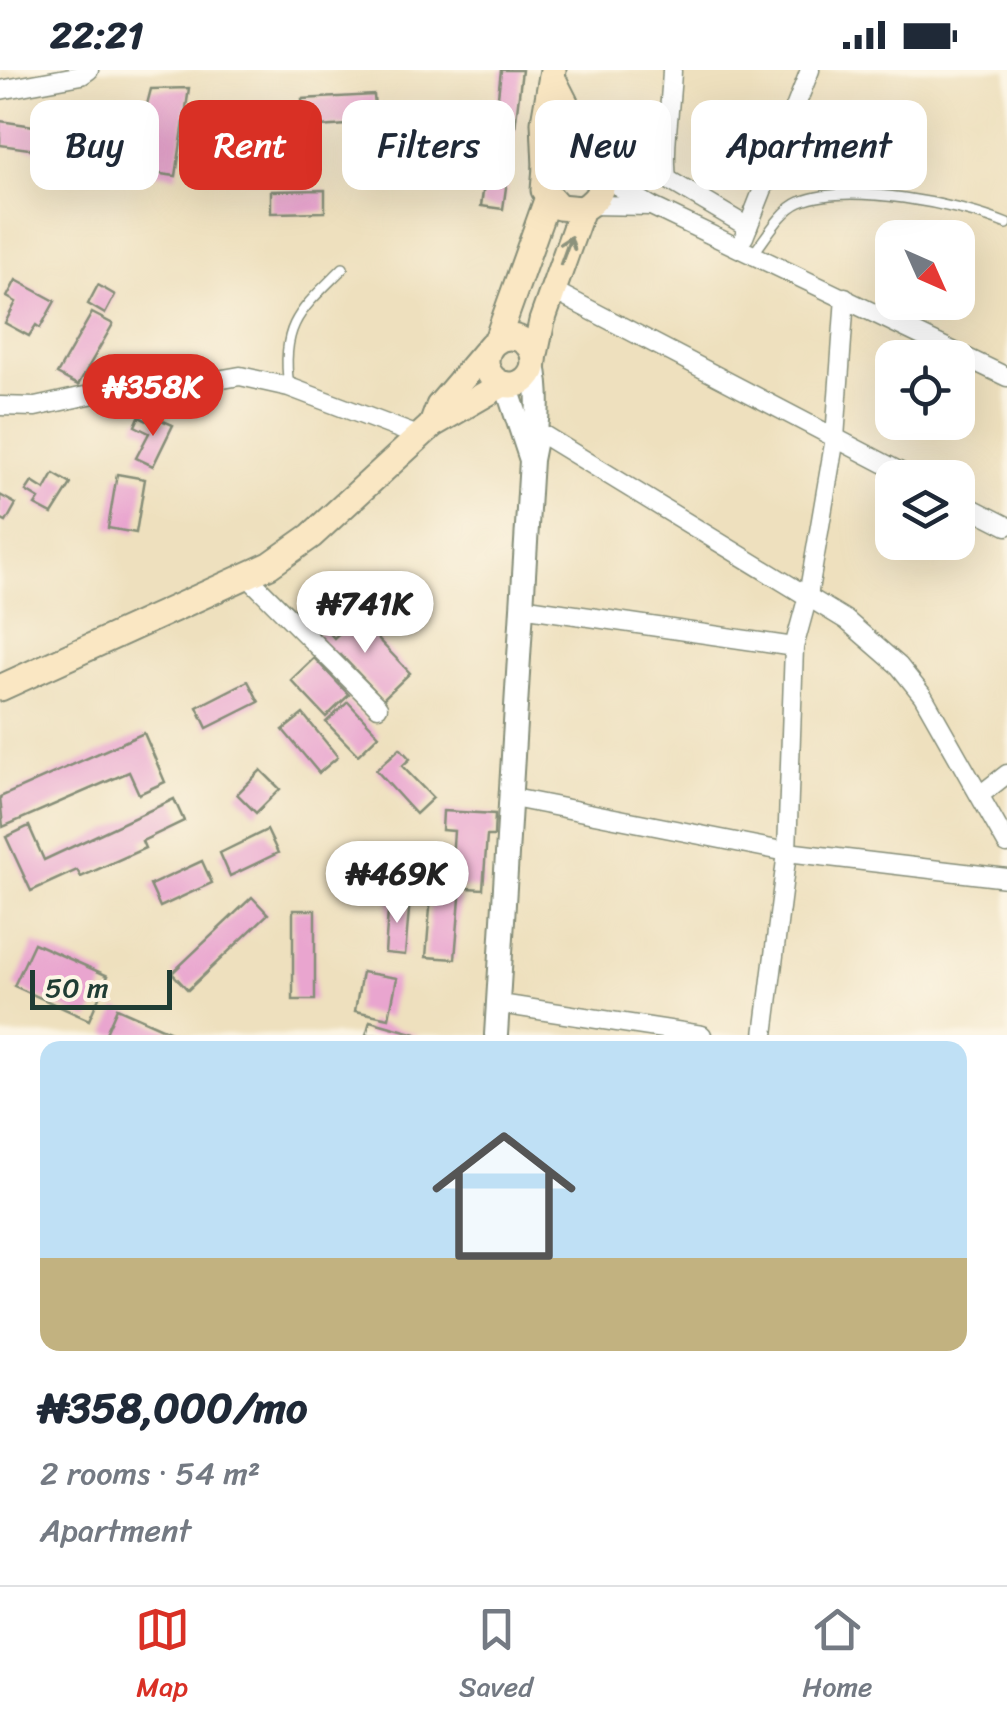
<!DOCTYPE html>
<meta charset="utf-8">
<style>
:root{--surface:#fff;--page:#f2f2f3;--text:#1f2937;--muted:#747a83;--line:#e0e1e3;--accent:#d93025}
body{margin:0;font-family:Sriracha,sans-serif;background:var(--page);color:var(--text);height:100vh;display:flex;flex-direction:column;font-size:38px;white-space:nowrap}
*{box-sizing:border-box;margin:0}
p{font-size:32px;color:var(--muted)}
.icon{flex:none;width:55px;height:55px;fill:none;stroke:currentColor;stroke-width:2;stroke-linecap:round;stroke-linejoin:round}
.map{position:relative;height:965px;overflow:hidden}
.details{display:flex;flex-direction:column;background:var(--surface);flex:1}
.details>*{flex:none}
.banner{position:absolute;left:30px;top:30px;width:948px;height:90px;display:flex;gap:20px}
.needle{width:65px;rotate:135deg}
.fabs{position:absolute;left:875px;top:150px;display:grid;gap:20px}
.fabs a{display:grid;place-items:center;width:100px;height:100px;border-radius:20px;background:var(--surface);box-shadow:0 10px 40px #0002;font-size:50px}
.scale{position:absolute;left:30px;bottom:25px;width:142px;box-sizing:border-box;padding-left:10px;border:5px solid #1f3d34;border-top:0;font-size:28px;line-height:35px;white-space:nowrap;color:#1f3d34;-webkit-text-stroke:8px #fcf5e5;paint-order:stroke}
.price{position:absolute;translate:-50% -85px;padding:0 22px;border-radius:35px;background:#fff;color:#222;font-size:32px;line-height:65px;filter:drop-shadow(0 2px 5px #0008)}
.price::after{content:'';position:absolute;left:50%;top:60px;width:30px;height:22px;margin-left:-15px;background:inherit;clip-path:polygon(0 0,100% 0,50% 100%)}
.price.current{background:var(--accent);color:#fff}
ul{padding:0;list-style:none}
li{display:grid;align-content:center;gap:20px;height:530px;padding:0 40px}
li span{display:grid;place-items:center;height:310px;border-radius:20px;color:#555}
li>.icon{margin-inline-start:auto}
span .icon{width:180px;height:180px;fill:#fffc;stroke-width:1}
li b{font-size:42px}
.chip{padding:0 35px;border-radius:20px;background:var(--surface);box-shadow:0 10px 40px #0002;font-size:35px;line-height:90px}
.chip.current{background:var(--accent);color:#fff}
.status{display:flex;justify-content:space-between;align-items:center;height:70px;padding:0 50px;background:var(--surface);direction:ltr}
.status svg{height:28px;fill:currentColor}
.menu{display:flex;justify-content:space-around;align-items:center;height:140px;border-top:2px solid var(--line);background:var(--surface);font-size:28px;color:var(--muted)}
.menu a{display:grid;justify-items:center;gap:5px}
.menu .current{color:var(--accent)}
.map>svg:first-child{display:block}
.building{fill:#e9a5cf}
.lines{fill:none;stroke-linecap:round;stroke-linejoin:round}
.service-casing{stroke:#868e79;stroke-width:12}
.minor-casing{stroke:#868e79;stroke-width:21}
.tertiary-casing{stroke:#868e79;stroke-width:26}
.secondary-casing{stroke:#868e79;stroke-width:29}
.service{stroke:#fff;stroke-width:9}
.minor{stroke:#fff;stroke-width:18}
.tertiary{stroke:#fff;stroke-width:22}
.secondary{stroke:#fae7c3;stroke-width:25}
.oneway{stroke:#8c927c}
</style>
<div class="status"><b>22:21</b><svg viewBox="0 0 49 12"><path d="M0 12V9h3v3zM5 12V6h3v6zM10 12V3h3v9zM15 12V0h3v12zM26 1h20v11H26zM47 4h2v5h-2z"/></svg></div>
<div class="map">
<svg width="1007" height="965" viewBox="0 0 1007 965">
<rect width="100%" height="100%" fill="#fcf5e5"/>
<filter id="ink" filterUnits="userSpaceOnUse"><feTurbulence type="fractalNoise" baseFrequency=".01" numOctaves="2"/><feDisplacementMap in="SourceGraphic" scale="20" xChannelSelector="R" yChannelSelector="G"/><feConvolveMatrix kernelMatrix="1 2 1 2 8 2 1 2 1" color-interpolation-filters="sRGB"/></filter>
<filter id="wash" filterUnits="userSpaceOnUse"><feTurbulence type="fractalNoise" baseFrequency=".0048" numOctaves="4" result="noise"/><feDisplacementMap in="SourceGraphic" scale="40" xChannelSelector="R" yChannelSelector="G"/><feGaussianBlur stdDeviation="2.25" result="paint"/><feColorMatrix in="noise" values="0 0 0 0 0 0 0 0 0 0 0 0 0 0 0 0 0 1.4 0 .05"/><feComposite in="paint" operator="in"/></filter>
<g filter="url(#wash)">
<rect width="100%" height="100%" fill="#eee0be"/>
<g id="blocks">
<g class="building">
<path d="M501,0H522L513,75L493,70Z"/>
<path d="M189,18L176,106L130,100L151,19Z"/>
<path d="M374,25L376,53L304,58L302,29Z"/>
<path d="M248,32H276L277,110H249Z"/>
<path d="M0,51L68,61L65,84L0,75Z"/>
<path d="M487,93L509,96L503,139L481,136Z"/>
<path d="M325,120V142L271,143V121Z"/>
<path d="M16,210L55,231L40,258L36,255L29,266L5,253L16,232L7,227Z"/>
<path d="M98,215L115,225L105,244L88,234Z"/>
<path d="M92,243L113,254L78,315L57,304Z"/>
<path d="M139,347L154,354L157,348L173,355L153,396L136,388L149,363L135,356Z"/>
<path d="M54,404L71,414L52,444L35,435L39,429L26,421L32,412L45,420Z"/>
<path d="M117,404L145,409L136,463L108,458Z"/>
<path d="M0,425L16,434L6,452L0,449Z"/>
<path d="M357,547L410,603L383,629L341,585L335,591L313,568L324,557L334,568Z"/>
<path d="M314,588L349,625L326,647L291,610Z"/>
<path d="M248,611L259,632L207,658L197,637Z"/>
<path d="M348,632L379,665L358,685L326,652Z"/>
<path d="M303,644L338,687L319,703L283,660Z"/>
<path d="M144,663L165,712L139,724L129,702L3,757L0,727Z"/>
<path d="M400,678L410,689L402,696L433,728L416,744L376,700Z"/>
<path d="M261,700L280,719L256,743L237,724Z"/>
<path d="M174,729L184,751L142,771L145,778L81,807L77,800L31,821L6,767L29,756L44,790Z"/>
<path d="M443,741L495,744L494,766H487L483,819L450,817L454,761L442,760Z"/>
<path d="M267,760L278,783L230,806L220,783Z"/>
<path d="M419,787V818L370,819L369,789Z"/>
<path d="M202,791L212,813L160,837L150,815Z"/>
<path d="M431,826L460,828L455,889L426,887Z"/>
<path d="M252,827L268,844L188,920L172,903Z"/>
<path d="M389,827L410,829L405,885L385,883Z"/>
<rect x="293" y="840" width="22" height="90"/>
<path d="M34,873L108,906L89,950L14,916Z"/>
<path d="M362,902L397,908L389,948L355,941Z"/>
<path d="M117,938L178,965H110L106,963Z"/>
<path d="M370,951L416,964V965H366Z"/>
</g>
</g>
</g>
<g filter="url(#ink)">
<use href="#blocks" fill-opacity="0" stroke="#868e79" stroke-width="2.5"/>
<g class="lines">
<g class="service-casing">
<g id="service">
<path d="M753,184C766,168 781,140 800,132C849,112 959,134 1007,154"/>
<path d="M289,317C280,254 301,240 343,198"/>
</g>
</g>
<g class="minor-casing">
<g id="minor">
<path d="M672,0C671,35 663,76 667,109L748,157"/>
<path d="M0,20L82,5L89,0"/>
<path d="M603,107L651,136L1007,307"/>
<path d="M589,135L651,136"/>
<path d="M744,167L810,0"/>
<path d="M552,220L912,408"/>
<path d="M0,336L35,337L94,324L110,315L200,313L240,306L289,317L418,366"/>
<path d="M537,361L846,550L899,596L923,626L1007,774"/>
<path d="M958,431L1007,456"/>
<path d="M248,507L378,637"/>
<path d="M521,537L794,577"/>
<path d="M980,725L1007,704"/>
<path d="M513,728L787,782L1007,808"/>
<path d="M500,934L702,965"/>
<path d="M764,965L787,782L794,577L808,526L835,368L845,227"/>
</g>
</g>
<g class="tertiary-casing">
<g id="tertiary">
<path d="M506,315L530,387"/>
<path d="M496,965L531,390C538,358 541,327 534,295"/>
</g>
</g>
<g class="secondary-casing">
<g id="secondary">
<path d="M552,7L593,88"/>
<path d="M546,97L544,52L553,0"/>
<circle cx="510" cy="291" r="24"/>
<path d="M497,270L548,127"/>
<path d="M534,289L542,251L582,139C627,115 588,55 546,97L544,120L559,137L582,139"/>
<path d="M432,355L439,336L491,275"/>
<path d="M0,618L270,495L311,466L432,355L503,314"/>
</g>
</g>
<use href="#service" class="service"/>
<use href="#minor" class="minor"/>
<use href="#tertiary" class="tertiary"/>
<use href="#secondary" class="secondary"/>
</g>
<defs><path id="oneway-shaft" d="M-6 0H5M1.5-3L5.5 0L1.5 3" fill="none" stroke-width="1.6" stroke-linecap="round" stroke-linejoin="round" transform="scale(2.5)"/></defs>
<use class="oneway" href="#oneway-shaft" transform="translate(566 180) rotate(-70)"/>
</g>
</svg>
<div class="fabs">
<a><svg class="needle" viewBox="-14 -14 28 28"><path d="M0-13l5 13h-10z" fill="#e53935"/><path d="M0 13l5-13h-10z" fill="#747a83"/></svg></a>
<a><svg class="icon" aria-label="locate" viewBox="0 0 24 24"><circle cx="12" cy="12" r="6"/><path d="M12 2v4M12 18v4M2 12h4M18 12h4"/></svg></a>
<a><svg class="icon" aria-label="layers" viewBox="0 0 24 24"><path d="M12 4l9 5-9 5-9-5zM3 14l9 5 9-5"/></svg></a>
</div>
<div class="scale">50 m</div>
<b class="price current" style="left:153px;top:369px">₦358K</b>
<b class="price" style="left:365px;top:586px">₦741K</b>
<b class="price" style="left:397px;top:856px">₦469K</b>
<div class="banner">
<a class="chip">Buy</a>
<a class="chip current">Rent</a>
<a class="chip">Filters</a>
<a class="chip">New</a>
<a class="chip">Apartment</a>
</div>
</div>
<section class="details">
<ul>
<li><span style="background:linear-gradient(#bfe0f5 70%,#c2b280 0)"><svg class="icon" aria-label="home" viewBox="0 0 24 24"><path d="M3 11l9-7 9 7M6 9v11h12V9"/></svg></span><div><b>₦358,000/mo</b><p>2 rooms · 54 m²</p><p>Apartment</p></div></li>
</ul>
</section>
<nav class="menu">
<a class="current"><svg class="icon" aria-label="map" viewBox="0 0 24 24"><path d="M3 6l6-2 6 2 6-2v14l-6 2-6-2-6 2zM9 4v14M15 6v14"/></svg>Map</a>
<a><svg class="icon" aria-label="saved" viewBox="0 0 24 24"><path d="M7 4h10v16l-5-4-5 4z"/></svg>Saved</a>
<a><svg class="icon" aria-label="home" viewBox="0 0 24 24"><path d="M3 11l9-7 9 7M6 9v11h12V9"/></svg>Home</a>
</nav>
